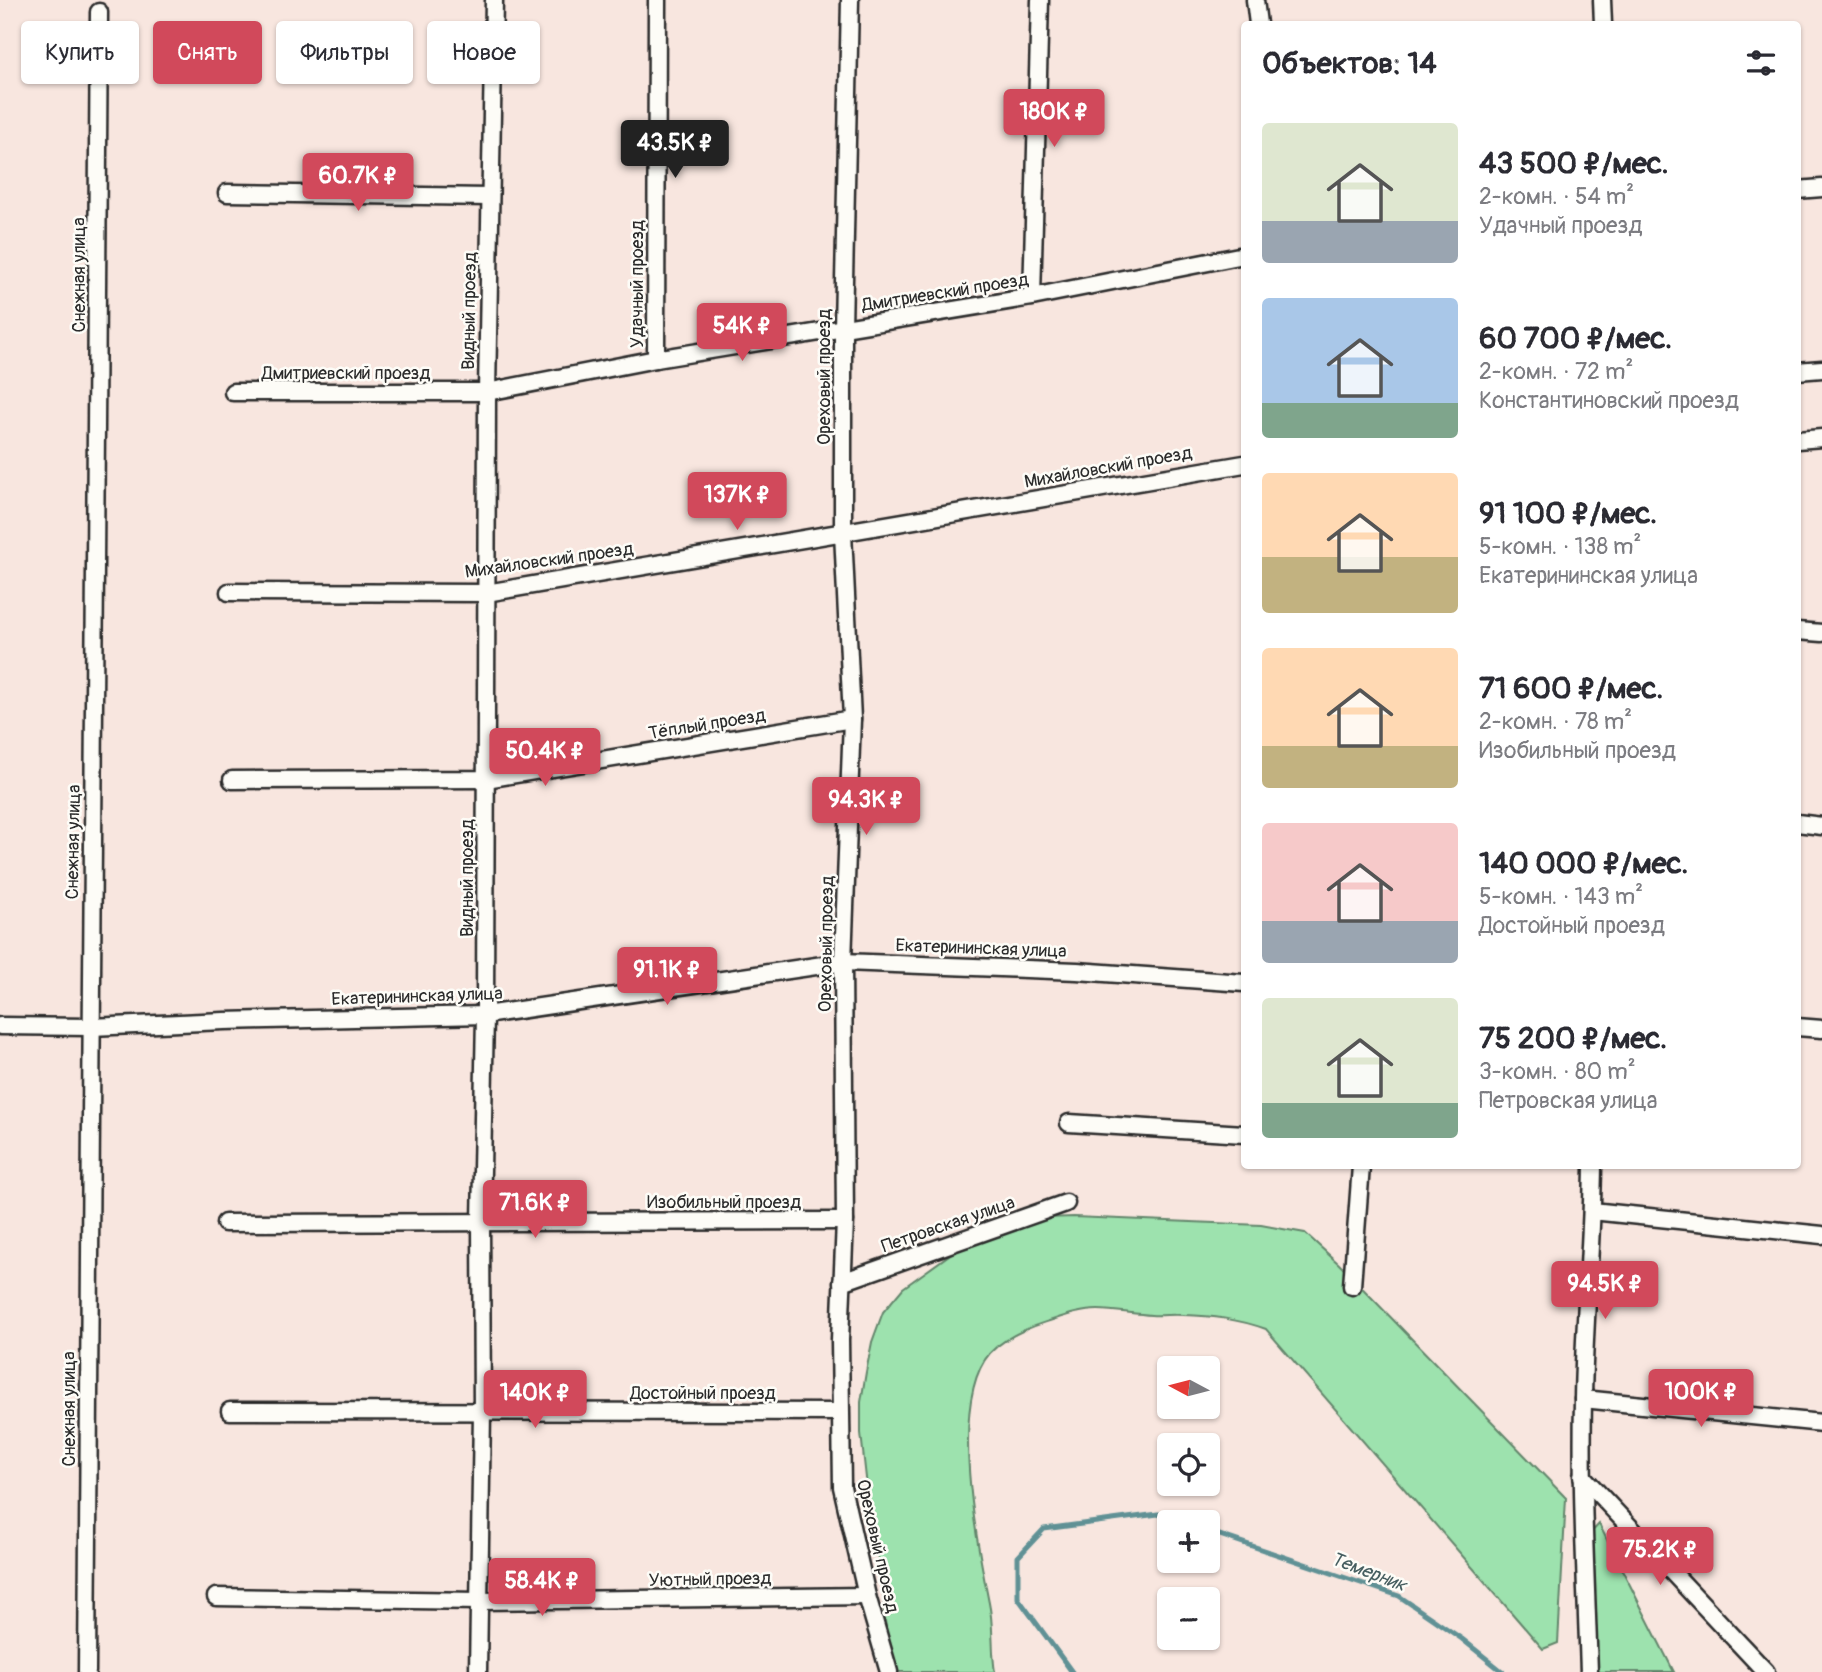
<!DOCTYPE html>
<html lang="ru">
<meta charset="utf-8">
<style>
:root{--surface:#fff;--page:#f2f2f3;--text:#2b2b33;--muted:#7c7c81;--accent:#d1495b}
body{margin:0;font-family:Pangolin,sans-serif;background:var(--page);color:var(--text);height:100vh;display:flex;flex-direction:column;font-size:26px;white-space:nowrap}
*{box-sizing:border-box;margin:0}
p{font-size:23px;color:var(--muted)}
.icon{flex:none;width:38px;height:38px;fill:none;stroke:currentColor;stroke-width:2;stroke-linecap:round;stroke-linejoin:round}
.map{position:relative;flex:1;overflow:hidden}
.panel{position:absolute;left:1241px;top:21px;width:560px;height:1148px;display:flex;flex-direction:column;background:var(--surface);border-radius:7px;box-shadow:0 2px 5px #0004}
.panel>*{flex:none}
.top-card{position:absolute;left:21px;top:21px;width:665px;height:63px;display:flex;gap:14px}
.needle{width:46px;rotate:277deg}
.tools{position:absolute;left:1157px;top:1356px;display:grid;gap:14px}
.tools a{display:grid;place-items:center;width:63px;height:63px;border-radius:7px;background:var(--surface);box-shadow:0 2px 5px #0004;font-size:35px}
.price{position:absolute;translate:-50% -60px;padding:0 16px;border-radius:7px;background:var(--accent);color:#fff;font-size:23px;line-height:46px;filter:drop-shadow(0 2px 4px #0008)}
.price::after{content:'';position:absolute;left:50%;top:42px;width:21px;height:16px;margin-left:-10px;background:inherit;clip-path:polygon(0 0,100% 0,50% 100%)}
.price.active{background:#222;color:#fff}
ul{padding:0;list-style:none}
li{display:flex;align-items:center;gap:21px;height:175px;padding:0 21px}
li span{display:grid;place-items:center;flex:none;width:196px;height:140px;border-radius:7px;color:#555}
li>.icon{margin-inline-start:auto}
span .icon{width:84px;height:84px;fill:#fffc;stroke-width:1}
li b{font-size:30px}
h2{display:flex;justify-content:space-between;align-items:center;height:84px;padding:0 21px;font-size:30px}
.tag{padding:0 24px;border-radius:7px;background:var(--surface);box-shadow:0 2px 5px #0004;font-size:24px;line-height:63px}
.tag.active{background:var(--accent);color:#fff}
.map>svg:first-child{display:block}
.green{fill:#9de2ae;stroke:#64866c;stroke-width:2}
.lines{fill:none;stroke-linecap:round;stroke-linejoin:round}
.stream{stroke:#609195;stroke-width:5}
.minor-casing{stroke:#2b2b2b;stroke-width:21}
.minor{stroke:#fdfcf7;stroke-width:16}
.labels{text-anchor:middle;stroke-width:5;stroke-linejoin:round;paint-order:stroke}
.street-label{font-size:18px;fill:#2b2b2b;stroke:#fdfcf7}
.water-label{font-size:19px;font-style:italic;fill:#465e60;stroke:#fdfcf7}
</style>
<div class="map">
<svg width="1822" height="1672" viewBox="0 0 1822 1672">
<rect width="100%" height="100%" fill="#f8e6df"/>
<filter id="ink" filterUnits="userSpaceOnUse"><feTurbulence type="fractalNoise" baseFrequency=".0143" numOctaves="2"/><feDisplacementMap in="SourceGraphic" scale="14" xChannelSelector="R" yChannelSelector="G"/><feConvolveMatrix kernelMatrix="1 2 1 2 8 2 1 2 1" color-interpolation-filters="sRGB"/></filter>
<g filter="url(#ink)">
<g class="green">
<path d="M1074,1217L1261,1225L1305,1233L1339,1264L1566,1498L1558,1643L1543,1649L1266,1329C1238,1319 1213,1316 1183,1315C1172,1314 1161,1316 1151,1315C1133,1314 1115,1310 1098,1310C1080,1310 1062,1317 1046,1322C1027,1328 1004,1338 990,1353C948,1401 977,1544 989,1603C994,1626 991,1649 995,1672H895L890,1653L885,1621L883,1590L868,1496L861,1433V1402L866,1372L872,1342L883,1312L903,1288L956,1250L1044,1218Z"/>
<path d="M1599,1524L1674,1672H1591L1589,1535Z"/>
</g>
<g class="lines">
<g class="stream">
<path d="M1208,1531L1399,1596L1462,1639L1503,1672"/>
<path d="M1072,1672L1018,1598V1557L1044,1529L1158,1514L1183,1522"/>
</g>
<g class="minor-casing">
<g id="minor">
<path d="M850,0L843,328V533L852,719L843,962L845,1221L840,1340L842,1487L867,1596L889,1672"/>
<path d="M1255,0L1258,24"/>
<path d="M1602,0L1603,24"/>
<path d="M1797,190L1822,188"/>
<path d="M227,193L489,197"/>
<path d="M1032,297L1040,0"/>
<path d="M656,359L657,0"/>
<path d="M1797,371L1822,369"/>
<path d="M233,392H487L656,359L1032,297L1244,255"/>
<path d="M1797,440L1822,438"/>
<path d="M229,592L486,593L1244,464"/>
<path d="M1797,631L1822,633"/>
<path d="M232,780L486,779L852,719"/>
<path d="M1797,823L1822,826"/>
<path d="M0,1026L91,1027L224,1021L485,1015L843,962L1077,971L1244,983"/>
<path d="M1797,1027L1822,1029"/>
<path d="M1069,1123L1244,1134"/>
<path d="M1592,1211L1822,1235"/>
<path d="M225,1223L845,1221"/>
<path d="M842,1282L1066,1203"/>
<path d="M1352,1286L1361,1166"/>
<path d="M1583,1399L1822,1423"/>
<path d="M230,1411L840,1412"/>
<path d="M1582,1476L1766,1672"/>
<path d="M216,1597L479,1601L867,1596"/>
<path d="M87,1672L99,12"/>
<path d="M478,1672L482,1412L481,1222L485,1015L487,392L494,0"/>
<path d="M1589,1672C1586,1581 1581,1491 1583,1400C1584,1322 1592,1244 1593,1166"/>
</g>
</g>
<use href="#minor" class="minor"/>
</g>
</g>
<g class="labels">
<g class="street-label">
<text transform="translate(79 275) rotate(-90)" y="6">Снежная улица</text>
<text transform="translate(637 284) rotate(-90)" y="6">Удачный проезд</text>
<text transform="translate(945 292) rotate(-9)" y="6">Дмитриевский проезд</text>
<text transform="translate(469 311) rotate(-89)" y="6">Видный проезд</text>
<text x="346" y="379">Дмитриевский проезд</text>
<text transform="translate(824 377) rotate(-90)" y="6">Ореховый проезд</text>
<text transform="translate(1108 467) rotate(-10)" y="6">Михайловский проезд</text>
<text transform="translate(549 560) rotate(-8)" y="6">Михайловский проезд</text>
<text transform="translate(707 724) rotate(-9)" y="6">Тёплый проезд</text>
<text transform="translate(73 842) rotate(-89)" y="6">Снежная улица</text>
<text transform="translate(467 878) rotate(-90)" y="6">Видный проезд</text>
<text transform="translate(826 944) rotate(-89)" y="6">Ореховый проезд</text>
<text transform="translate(981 948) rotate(2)" y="6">Екатерининская улица</text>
<text transform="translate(417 996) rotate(-2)" y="6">Екатерининская улица</text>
<text x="724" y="1208">Изобильный проезд</text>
<text transform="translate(948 1224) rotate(-19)" y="6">Петровская улица</text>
<text x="703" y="1399">Достойный проезд</text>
<text transform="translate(69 1409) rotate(-90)" y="6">Снежная улица</text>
<text transform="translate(878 1546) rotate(77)" y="6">Ореховый проезд</text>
<text transform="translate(710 1579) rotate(-1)" y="6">Уютный проезд</text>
</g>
<g class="water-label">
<text transform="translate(1369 1571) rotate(21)" y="7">Темерник</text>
</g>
</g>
</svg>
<div class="tools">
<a><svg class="needle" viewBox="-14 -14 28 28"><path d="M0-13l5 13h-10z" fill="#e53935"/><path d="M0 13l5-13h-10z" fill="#7c7c81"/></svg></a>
<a><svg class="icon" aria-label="locate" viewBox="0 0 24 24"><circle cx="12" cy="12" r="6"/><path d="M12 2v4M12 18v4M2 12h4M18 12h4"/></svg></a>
<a>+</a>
<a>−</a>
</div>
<b class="price" style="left:1054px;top:149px">180K ₽</b>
<b class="price active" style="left:675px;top:180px">43.5K ₽</b>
<b class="price" style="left:358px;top:213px">60.7K ₽</b>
<b class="price" style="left:742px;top:363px">54K ₽</b>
<b class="price" style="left:737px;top:532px">137K ₽</b>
<b class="price" style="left:545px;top:788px">50.4K ₽</b>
<b class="price" style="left:866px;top:837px">94.3K ₽</b>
<b class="price" style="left:667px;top:1007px">91.1K ₽</b>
<b class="price" style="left:535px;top:1240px">71.6K ₽</b>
<b class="price" style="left:1605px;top:1321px">94.5K ₽</b>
<b class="price" style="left:1701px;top:1429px">100K ₽</b>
<b class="price" style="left:535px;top:1430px">140K ₽</b>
<b class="price" style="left:1660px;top:1587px">75.2K ₽</b>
<b class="price" style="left:542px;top:1618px">58.4K ₽</b>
<div class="top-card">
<a class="tag">Купить</a>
<a class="tag active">Снять</a>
<a class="tag">Фильтры</a>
<a class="tag">Новое</a>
</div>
<section class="panel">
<h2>Объектов: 14<svg class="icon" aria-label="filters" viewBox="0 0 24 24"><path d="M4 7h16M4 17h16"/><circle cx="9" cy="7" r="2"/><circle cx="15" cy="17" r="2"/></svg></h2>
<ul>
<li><span style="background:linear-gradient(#dfe7d0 70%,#9aa5b1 0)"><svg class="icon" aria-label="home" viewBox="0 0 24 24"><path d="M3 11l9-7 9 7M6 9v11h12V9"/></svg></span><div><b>43 500 ₽/мес.</b><p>2-комн. · 54 m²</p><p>Удачный проезд</p></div></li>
<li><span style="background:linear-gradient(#a9c7e8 75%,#7fa58c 0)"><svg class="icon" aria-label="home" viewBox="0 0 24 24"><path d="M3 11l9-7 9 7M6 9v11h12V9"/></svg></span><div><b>60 700 ₽/мес.</b><p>2-комн. · 72 m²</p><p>Константиновский проезд</p></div></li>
<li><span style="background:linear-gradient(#ffd9b3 60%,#c2b280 0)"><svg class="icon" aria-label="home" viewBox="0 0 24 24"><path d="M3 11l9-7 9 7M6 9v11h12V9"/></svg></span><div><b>91 100 ₽/мес.</b><p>5-комн. · 138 m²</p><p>Екатерининская улица</p></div></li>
<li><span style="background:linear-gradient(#ffd9b3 70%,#c2b280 0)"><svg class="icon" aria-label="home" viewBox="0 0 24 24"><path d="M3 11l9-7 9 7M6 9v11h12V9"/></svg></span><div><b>71 600 ₽/мес.</b><p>2-комн. · 78 m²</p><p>Изобильный проезд</p></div></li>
<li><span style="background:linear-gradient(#f6c9c9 70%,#9aa5b1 0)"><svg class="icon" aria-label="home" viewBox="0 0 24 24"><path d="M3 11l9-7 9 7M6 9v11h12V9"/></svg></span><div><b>140 000 ₽/мес.</b><p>5-комн. · 143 m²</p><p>Достойный проезд</p></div></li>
<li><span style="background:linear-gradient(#dfe7d0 75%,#7fa58c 0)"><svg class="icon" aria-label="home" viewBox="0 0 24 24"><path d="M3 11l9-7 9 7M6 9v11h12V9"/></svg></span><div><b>75 200 ₽/мес.</b><p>3-комн. · 80 m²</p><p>Петровская улица</p></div></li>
</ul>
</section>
</div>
